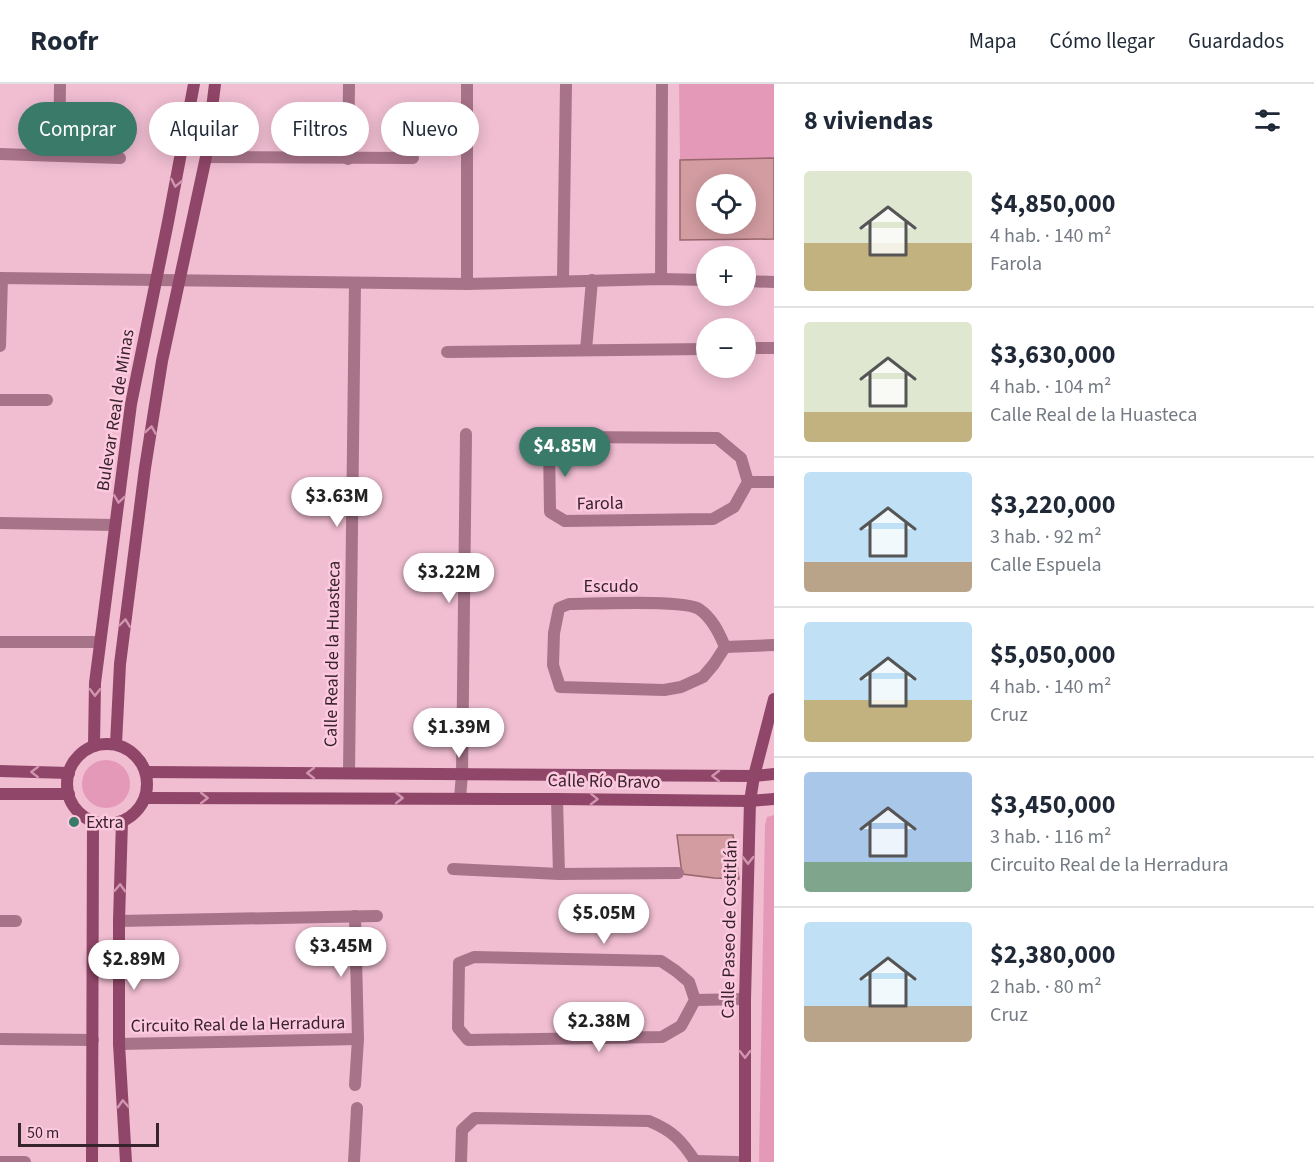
<!DOCTYPE html>
<html lang="es">
<meta charset="utf-8">
<style>
:root{--surface:#fff;--page:#f2f2f3;--text:#1f2937;--muted:#747a83;--line:#e0e1e3;--accent:#3a7a68}
body{margin:0;font-family:"Source Sans 3",sans-serif;background:var(--page);color:var(--text);height:100vh;display:flex;flex-direction:column;font-size:22px;white-space:nowrap}
*{box-sizing:border-box;margin:0}
p{font-size:20px;color:var(--muted)}
.icon{flex:none;width:33px;height:33px;fill:none;stroke:currentColor;stroke-width:2;stroke-linecap:round;stroke-linejoin:round}
.map{position:relative;flex:1;overflow:hidden}
.sheet{display:flex;flex-direction:column;background:var(--surface);width:540px}
.sheet>*{flex:none}
.banner{position:absolute;left:18px;top:18px;width:570px;height:54px;display:flex;gap:12px}
.buttons{position:absolute;left:696px;top:90px;display:grid;gap:12px}
.buttons a{display:grid;place-items:center;width:60px;height:60px;border-radius:50%;background:var(--surface);box-shadow:0 3px 15px #0003;font-size:30px}
.scale{position:absolute;left:18px;bottom:15px;width:141px;box-sizing:border-box;padding-left:6px;border:3px solid #37232b;border-top:0;font-size:16px;line-height:21px;white-space:nowrap;color:#37232b;-webkit-text-stroke:4px #fdc9de;paint-order:stroke}
.price{position:absolute;translate:-50% -51px;padding:0 14px;border-radius:21px;background:#fff;color:#222;font-size:20px;line-height:39px;filter:drop-shadow(0 2px 3px #0008)}
.price::after{content:'';position:absolute;left:50%;top:36px;width:18px;height:14px;margin-left:-9px;background:inherit;clip-path:polygon(0 0,100% 0,50% 100%)}
.price.current{background:var(--accent);color:#fff}
ul{padding:0;list-style:none}
li{display:flex;align-items:center;gap:18px;height:150px;padding:0 30px}
li+li{border-top:2px solid var(--line)}
li span{display:grid;place-items:center;flex:none;width:168px;height:120px;border-radius:6px;color:#555}
li>.icon{margin-inline-start:auto}
span .icon{width:72px;height:72px;fill:#fffc;stroke-width:1}
li b{font-size:26px}
h2{display:flex;justify-content:space-between;align-items:center;height:72px;padding:0 30px;font-size:26px}
.pill{padding:0 21px;border-radius:27px;background:var(--surface);box-shadow:0 3px 15px #0003;font-size:21px;line-height:54px}
.pill.current{background:var(--accent);color:#fff}
header{display:flex;align-items:center;gap:36px;box-sizing:border-box;height:84px;padding:0 30px;background:var(--surface);border-bottom:2px solid var(--line)}
header strong{font-size:28px}
nav{display:flex;gap:33px;margin-inline-start:auto;font-size:21px}
main{display:flex;flex:1;min-height:0}
.map>svg:first-child{display:block}
.green{fill:#e499b9}
.building{fill:#d29ca1;stroke:#98666b;stroke-width:1.5;fill-rule:evenodd}
.lines{fill:none;stroke-linecap:round;stroke-linejoin:round}
.street{stroke:#a77389;stroke-width:12}
.secondary{stroke:#904668;stroke-width:12}
.oneway{stroke:#d195af}
.poi-dot{fill:#3a7a68;stroke:#fdc9de;stroke-width:2}
.labels{text-anchor:middle;stroke-width:5;stroke-linejoin:round;paint-order:stroke}
.street-label{font-size:18px;fill:#37232b;stroke:#fdc9de}
.poi-label{font-size:18px;fill:#37232b;stroke:#fdc9de;text-anchor:start}
</style>
<header>
<strong>Roofr</strong>
<nav><a>Mapa</a><a>Cómo llegar</a><a>Guardados</a></nav>
</header>
<main>
<div class="map">
<svg width="774" height="1078" viewBox="0 0 774 1078">
<rect width="100%" height="100%" fill="#f0bdd1"/>
<g class="green">
<path d="M679,0H774V74L680,76Z"/>
<circle cx="106" cy="700" r="24"/>
<path d="M774,731V1078H759L765,741L767,733Z"/>
</g>
<g class="building">
<path d="M774,74V155L680,156V76ZM706,100H746V140H706Z"/>
<path d="M677,751H733L739,795L714,794L682,790Z"/>
</g>
<g class="lines">
<g class="street">
<path d="M467,0V200"/>
<path d="M0,70L120,74"/>
<path d="M59,72L60,0"/>
<path d="M206,73L413,74"/>
<path d="M348,75L349,0"/>
<path d="M0,194L467,200L661,195L706,196"/>
<path d="M661,195L662,0"/>
<path d="M563,197L566,0"/>
<path d="M746,197L774,198"/>
<path d="M0,262L2,194"/>
<path d="M746,264H774"/>
<path d="M586,266L592,196"/>
<path d="M447,268L706,265"/>
<path d="M0,316H47"/>
<path d="M569,353L717,354L741,374L748,398L734,423L713,435L565,437L550,428L549,362Z"/>
<path d="M748,398H774"/>
<path d="M0,439L115,441"/>
<path d="M569,520C592,520 684,515 699,525C712,534 719,548 725,563L714,580L703,593L681,603L664,606L560,603L553,581L554,549L559,524Z"/>
<path d="M0,558H100"/>
<path d="M725,563L774,561"/>
<path d="M349,689L355,199"/>
<path d="M460,714L462,690L466,350"/>
<path d="M557,715L559,790"/>
<path d="M453,785L559,790L678,789"/>
<path d="M0,837H16"/>
<path d="M119,837L377,832"/>
<path d="M474,873L661,877L676,887L689,898L695,916L681,942L662,953L468,956L458,944L459,879Z"/>
<path d="M695,916L745,915"/>
<path d="M0,955L93,956"/>
<path d="M119,960L358,955"/>
<path d="M355,1001L358,955L355,832"/>
<path d="M695,1077L737,1078"/>
<path d="M0,1078H25"/>
<path d="M354,1078L357,1024"/>
<path d="M461,1078L462,1046L475,1034L649,1037C673,1047 681,1056 695,1077"/>
</g>
<g class="secondary">
<path d="M116,660L120,580L145,384L162,277L206,73L215,0"/>
<circle cx="107" cy="700" r="40"/>
<path d="M94,662L95,599L131,320L168,138L194,0"/>
<path d="M0,687L69,689"/>
<path d="M146,688L754,692L774,690"/>
<path d="M0,710H69"/>
<path d="M145,714L557,715L750,717L774,715"/>
<path d="M122,737L119,837V960L126,1078"/>
<path d="M92,1078L93,737"/>
<path d="M745,1078V915L750,717L754,692L774,615"/>
</g>
</g>
<defs><path id="oneway-chevron" d="M-2-3.5L2.5 0L-2 3.5" fill="none" stroke-width="1.6" stroke-linecap="round" stroke-linejoin="round" transform="scale(1.5)"/></defs>
<g class="oneway">
<use href="#oneway-chevron" transform="translate(176 99) rotate(101)"/>
<use href="#oneway-chevron" transform="translate(151 346) rotate(-81)"/>
<use href="#oneway-chevron" transform="translate(119 415) rotate(98)"/>
<use href="#oneway-chevron" transform="translate(125 539) rotate(-83)"/>
<use href="#oneway-chevron" transform="translate(95 608) rotate(91)"/>
<use href="#oneway-chevron" transform="translate(35 688) rotate(-179)"/>
<use href="#oneway-chevron" transform="translate(311 689) rotate(-180)"/>
<use href="#oneway-chevron" transform="translate(716 692) rotate(-179)"/>
<use href="#oneway-chevron" transform="translate(204 714)"/>
<use href="#oneway-chevron" transform="translate(399 714)"/>
<use href="#oneway-chevron" transform="translate(594 715) rotate(1)"/>
<use href="#oneway-chevron" transform="translate(748 776) rotate(91)"/>
<use href="#oneway-chevron" transform="translate(120 804) rotate(-88)"/>
<use href="#oneway-chevron" transform="translate(745 970) rotate(90)"/>
<use href="#oneway-chevron" transform="translate(123 1020) rotate(-93)"/>
</g>
<circle class="poi-dot" cx="74" cy="738" r="6"/>
<g class="labels">
<g class="street-label">
<text transform="translate(115 326) rotate(-81)" y="6">Bulevar Real de Minas</text>
<text transform="translate(600 419) rotate(-1)" y="6">Farola</text>
<text x="611" y="508">Escudo</text>
<text transform="translate(332 570) rotate(-89)" y="6">Calle Real de la Huasteca</text>
<text transform="translate(604 697) rotate(1)" y="6">Calle Río Bravo</text>
<text transform="translate(729 845) rotate(-89)" y="6">Calle Paseo de Costitlán</text>
<text transform="translate(238 940) rotate(-1)" y="6">Circuito Real de la Herradura</text>
</g>
<g class="poi-label">
<text x="86" y="744">Extra</text>
</g>
</g>
</svg>
<div class="buttons">
<a><svg class="icon" aria-label="locate" viewBox="0 0 24 24"><circle cx="12" cy="12" r="6"/><path d="M12 2v4M12 18v4M2 12h4M18 12h4"/></svg></a>
<a>+</a>
<a>−</a>
</div>
<div class="scale">50 m</div>
<b class="price current" style="left:565px;top:394px">$4.85M</b>
<b class="price" style="left:337px;top:444px">$3.63M</b>
<b class="price" style="left:449px;top:520px">$3.22M</b>
<b class="price" style="left:459px;top:675px">$1.39M</b>
<b class="price" style="left:604px;top:861px">$5.05M</b>
<b class="price" style="left:341px;top:894px">$3.45M</b>
<b class="price" style="left:134px;top:907px">$2.89M</b>
<b class="price" style="left:599px;top:969px">$2.38M</b>
<div class="banner">
<a class="pill current">Comprar</a>
<a class="pill">Alquilar</a>
<a class="pill">Filtros</a>
<a class="pill">Nuevo</a>
</div>
</div>
<section class="sheet">
<h2>8 viviendas<svg class="icon" aria-label="filters" viewBox="0 0 24 24"><path d="M4 7h16M4 17h16"/><circle cx="9" cy="7" r="2"/><circle cx="15" cy="17" r="2"/></svg></h2>
<ul>
<li><span style="background:linear-gradient(#dfe7d0 60%,#c2b280 0)"><svg class="icon" aria-label="home" viewBox="0 0 24 24"><path d="M3 11l9-7 9 7M6 9v11h12V9"/></svg></span><div><b>$4,850,000</b><p>4 hab. · 140 m²</p><p>Farola</p></div></li>
<li><span style="background:linear-gradient(#dfe7d0 75%,#c2b280 0)"><svg class="icon" aria-label="home" viewBox="0 0 24 24"><path d="M3 11l9-7 9 7M6 9v11h12V9"/></svg></span><div><b>$3,630,000</b><p>4 hab. · 104 m²</p><p>Calle Real de la Huasteca</p></div></li>
<li><span style="background:linear-gradient(#bfe0f5 75%,#b9a48a 0)"><svg class="icon" aria-label="home" viewBox="0 0 24 24"><path d="M3 11l9-7 9 7M6 9v11h12V9"/></svg></span><div><b>$3,220,000</b><p>3 hab. · 92 m²</p><p>Calle Espuela</p></div></li>
<li><span style="background:linear-gradient(#bfe0f5 65%,#c2b280 0)"><svg class="icon" aria-label="home" viewBox="0 0 24 24"><path d="M3 11l9-7 9 7M6 9v11h12V9"/></svg></span><div><b>$5,050,000</b><p>4 hab. · 140 m²</p><p>Cruz</p></div></li>
<li><span style="background:linear-gradient(#a9c7e8 75%,#7fa58c 0)"><svg class="icon" aria-label="home" viewBox="0 0 24 24"><path d="M3 11l9-7 9 7M6 9v11h12V9"/></svg></span><div><b>$3,450,000</b><p>3 hab. · 116 m²</p><p>Circuito Real de la Herradura</p></div></li>
<li><span style="background:linear-gradient(#bfe0f5 70%,#b9a48a 0)"><svg class="icon" aria-label="home" viewBox="0 0 24 24"><path d="M3 11l9-7 9 7M6 9v11h12V9"/></svg></span><div><b>$2,380,000</b><p>2 hab. · 80 m²</p><p>Cruz</p></div></li>
</ul>
</section>
</main>
